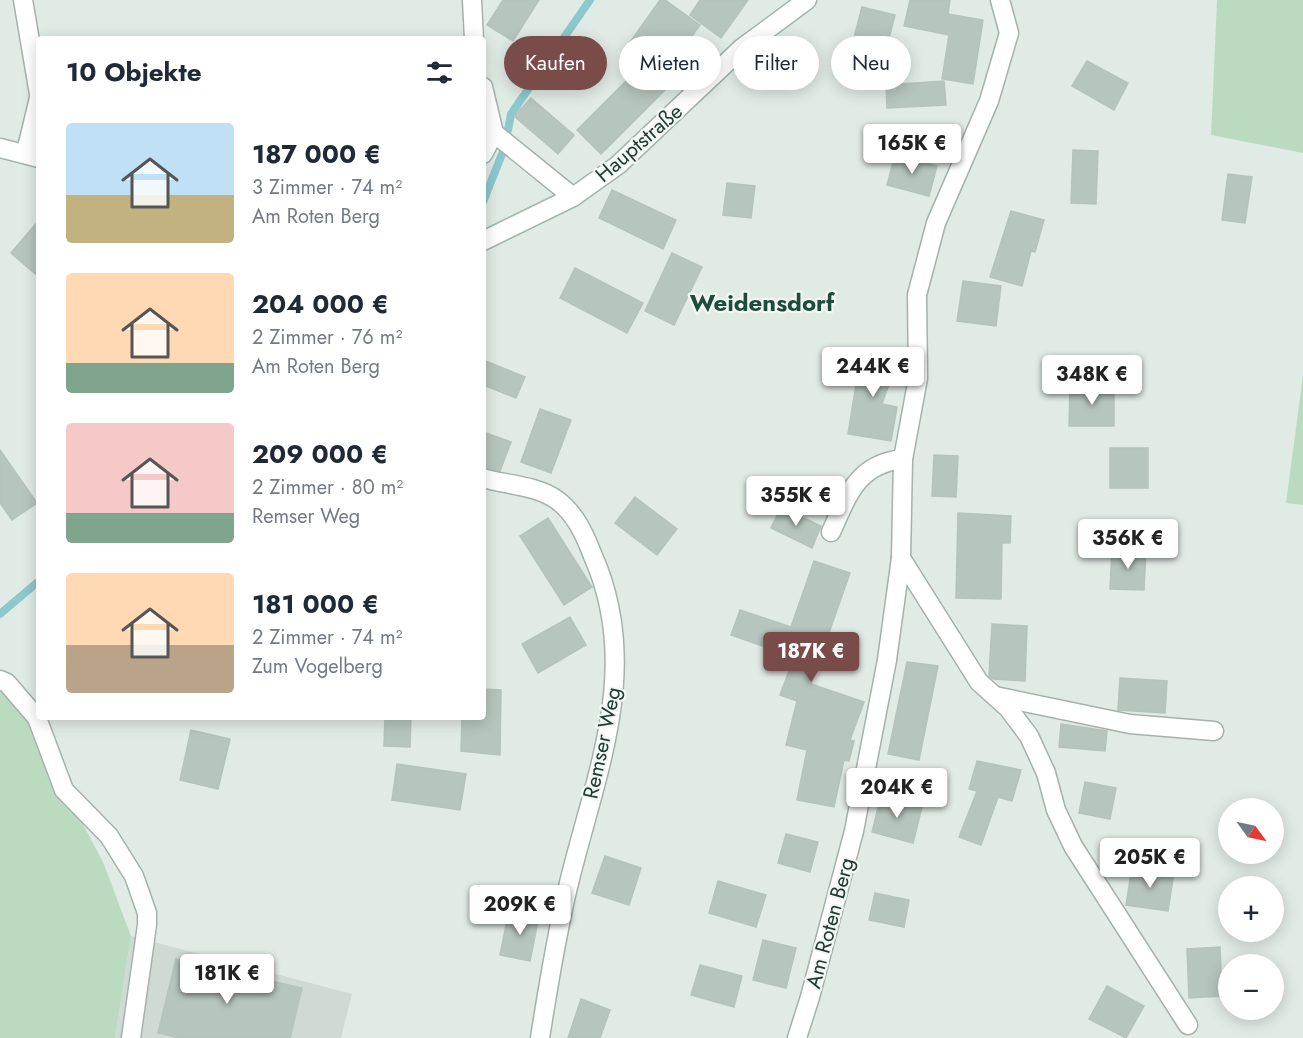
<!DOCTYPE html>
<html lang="de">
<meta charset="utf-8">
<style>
:root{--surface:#fff;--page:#f6f6f7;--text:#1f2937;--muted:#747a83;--accent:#7a4c49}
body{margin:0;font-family:Jost,sans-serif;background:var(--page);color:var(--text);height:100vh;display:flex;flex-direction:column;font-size:22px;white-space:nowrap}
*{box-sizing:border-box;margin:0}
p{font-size:20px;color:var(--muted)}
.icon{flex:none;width:33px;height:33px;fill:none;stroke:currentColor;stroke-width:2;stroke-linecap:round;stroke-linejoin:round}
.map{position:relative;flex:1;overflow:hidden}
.panel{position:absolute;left:36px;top:36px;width:450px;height:684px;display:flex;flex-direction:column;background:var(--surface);border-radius:6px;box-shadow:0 3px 15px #0003}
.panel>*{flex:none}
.banner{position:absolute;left:504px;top:36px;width:570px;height:54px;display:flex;gap:12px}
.needle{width:39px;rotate:123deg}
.controls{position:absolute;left:1218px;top:798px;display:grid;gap:12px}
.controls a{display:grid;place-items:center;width:66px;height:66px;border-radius:50%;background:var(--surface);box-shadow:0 3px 15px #0003;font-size:30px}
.price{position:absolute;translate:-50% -51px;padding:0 14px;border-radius:6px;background:#fff;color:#222;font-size:20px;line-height:39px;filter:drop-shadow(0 2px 3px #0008)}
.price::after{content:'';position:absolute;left:50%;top:36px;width:18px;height:14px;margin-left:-9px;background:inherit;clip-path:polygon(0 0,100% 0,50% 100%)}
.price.current{background:var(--accent);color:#fff}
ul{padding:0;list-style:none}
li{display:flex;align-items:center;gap:18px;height:150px;padding:0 30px}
li span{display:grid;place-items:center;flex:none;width:168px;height:120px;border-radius:6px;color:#555}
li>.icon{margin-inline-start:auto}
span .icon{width:72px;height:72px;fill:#fffc;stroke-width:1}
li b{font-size:26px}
h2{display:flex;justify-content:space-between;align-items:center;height:72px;padding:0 30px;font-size:26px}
.tag{padding:0 21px;border-radius:27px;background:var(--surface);box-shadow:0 3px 15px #0003;font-size:21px;line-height:54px}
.tag.current{background:var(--accent);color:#fff}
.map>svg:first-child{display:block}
.built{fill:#cfdad4}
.green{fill:#bbdbc1}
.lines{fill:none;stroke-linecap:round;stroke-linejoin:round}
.stream{stroke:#8cc8cd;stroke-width:8}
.building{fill:#b6c5be;stroke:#b4c4bc;stroke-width:1.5}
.minor-casing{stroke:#a4b2ac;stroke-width:21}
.secondary-casing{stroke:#a0b6ac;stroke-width:21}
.minor{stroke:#fff;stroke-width:18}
.secondary{stroke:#fff;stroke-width:18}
.labels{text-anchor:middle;stroke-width:4.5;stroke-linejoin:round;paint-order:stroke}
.street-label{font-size:21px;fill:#223a32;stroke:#f1f7f4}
.quarter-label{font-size:24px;font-weight:bold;fill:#1f4b3d;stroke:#f1f7f4}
</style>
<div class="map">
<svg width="1303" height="1038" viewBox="0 0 1303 1038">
<rect width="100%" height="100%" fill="#e1ebe6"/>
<path class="built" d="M131,936L352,994L341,1038H115Z"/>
<g class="green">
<path d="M1217,0H1303V153L1211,135Z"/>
<path d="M1303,375V505L1286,503Z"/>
<path d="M0,691L24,713L103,862L131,936L115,1038H0Z"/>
</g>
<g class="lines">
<g class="stream">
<path d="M508,130L511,114L590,0"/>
<path d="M483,202L502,154"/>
<path d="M0,614L39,581"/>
</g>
</g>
<g class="building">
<path d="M503,0H539L513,41L487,25Z"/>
<path d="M660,0H665L700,25L659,82L666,89L601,154L577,130L642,65L623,52Z"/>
<path d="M700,0H748L721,38L690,15Z"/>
<path d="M910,0H950L948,14L983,20L973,84L942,79L949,35L904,26Z"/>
<path d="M862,7L895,15L879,77L846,68Z"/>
<path d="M1087,61L1128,83L1114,110L1072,86Z"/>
<path d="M944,81L946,105L887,108L886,85Z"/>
<path d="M531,98L574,135L558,154L514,116Z"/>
<path d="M1073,150L1098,151L1096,204L1071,203Z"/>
<path d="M895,155L937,166L929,196L887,185Z"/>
<path d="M1228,174L1252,177L1245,223L1222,220Z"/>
<path d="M727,183L755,186L751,218L723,215Z"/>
<path d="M612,190L676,220L663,249L599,218Z"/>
<path d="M1011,211L1044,220L1035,252L1031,251L1022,286L990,277Z"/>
<path d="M39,220V277L11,253Z"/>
<path d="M672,253L702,267L674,325L645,311Z"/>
<path d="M575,268L643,303L627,333L560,298Z"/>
<path d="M963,281L1001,286L996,326L957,321Z"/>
<path d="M862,350L897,362L882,404L897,407L891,441L848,434L858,372L854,371Z"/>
<path d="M483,360L525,377L516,398L483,385Z"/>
<path d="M1070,386L1114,387V426H1069Z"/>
<path d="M540,409L571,420L551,473L521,462Z"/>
<path d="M483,432L511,442L500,471L483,467Z"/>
<rect x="1110" y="448" width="38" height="40"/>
<path d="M0,450L37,503L12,520L0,503Z"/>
<path d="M934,455L958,456L956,497L932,496Z"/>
<path d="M635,497L677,529L657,555L615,523Z"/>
<path d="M781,507L821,526L812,548L771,528Z"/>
<path d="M958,513L1011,516L1010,543H1002L1001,599L956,598Z"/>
<path d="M548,518L592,587L564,605L520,536Z"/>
<path d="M1112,549L1146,550L1144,590L1110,589Z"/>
<path d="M814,561L850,573L811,684L864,702L850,740L854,741L849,761L844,760L834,807L797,800L807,750L786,745L797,701L780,695L794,657L731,635L740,610L791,627Z"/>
<path d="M570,617L586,645L538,673L522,644Z"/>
<path d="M992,624L1027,626L1025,681L993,679L989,676Z"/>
<path d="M907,662L938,666L919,760L888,754Z"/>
<path d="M1120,678L1167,681L1165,713L1118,710Z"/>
<path d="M483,689L501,690L500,755L461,751L462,717H483Z"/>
<path d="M385,717H411L410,747L384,746Z"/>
<path d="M1061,724L1107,731L1105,751L1059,747Z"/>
<path d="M191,730L230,739L218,789L180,780Z"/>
<path d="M977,761L1021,770L1012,801L998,797L981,845L959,837L977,791L969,789Z"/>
<path d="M397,764L466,774L460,810L392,800Z"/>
<path d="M1085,782L1116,788L1110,819L1079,813Z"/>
<path d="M881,796L922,807L913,843L872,832Z"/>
<path d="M786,834L818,842L810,872L778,863Z"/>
<path d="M605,856L641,868L629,905L592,893Z"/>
<path d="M1132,867L1174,873L1168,911L1126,905Z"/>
<path d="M718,881L766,895L756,927L709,913Z"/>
<path d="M875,893L909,900L904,927L869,920Z"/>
<path d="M509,910L539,916L530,961L500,955Z"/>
<path d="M763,940L796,948L786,988L753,980Z"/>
<path d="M1220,947L1222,996L1189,998L1187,949Z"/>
<path d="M176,959L302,988L290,1038H180L158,1033Z"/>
<path d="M700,965L742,976L734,1007L691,995Z"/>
<path d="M1107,986L1144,1006L1126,1038L1089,1019Z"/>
<path d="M581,999L610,1010L600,1038H568Z"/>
</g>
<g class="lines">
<g class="minor-casing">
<g id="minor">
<path d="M23,0L39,94"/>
<path d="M472,0L474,39"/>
<path d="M483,87L494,133L573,197"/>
<path d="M26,152L39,98"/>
<path d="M483,154L494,133"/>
<path d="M483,478C506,485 536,485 557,500C575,513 585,535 593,556C643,669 595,774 568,887C556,937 548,987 540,1038"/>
<path d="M831,532C848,495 857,464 903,459"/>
<path d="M901,558L979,682L1008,708L1029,736L1046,773L1056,810L1073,846L1188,1025"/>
<path d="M0,680L7,683L37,718L64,790L109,836L134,876L147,913V925L131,1038"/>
<path d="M995,696L1130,724L1214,731"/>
<path d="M797,1038L810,997L854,831L887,660L901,558L903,459L918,378L917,295L936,223L989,101L1009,33L1000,0"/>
</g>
</g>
<g class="secondary-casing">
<g id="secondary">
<path d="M0,148L39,158"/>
<path d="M483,241L573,197L618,165L742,48L807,0"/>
</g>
</g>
<use href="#minor" class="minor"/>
<use href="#secondary" class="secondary"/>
</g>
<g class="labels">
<g class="street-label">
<text transform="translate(639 143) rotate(-41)" y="7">Hauptstraße</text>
<text transform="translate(602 743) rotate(-78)" y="7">Remser Weg</text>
<text transform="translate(830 923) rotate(-75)" y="7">Am Roten Berg</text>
</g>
<g class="quarter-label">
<text x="762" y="311">Weidensdorf</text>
</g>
</g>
</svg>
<div class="controls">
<a><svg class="needle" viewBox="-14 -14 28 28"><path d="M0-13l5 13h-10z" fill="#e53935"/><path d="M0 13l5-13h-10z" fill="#747a83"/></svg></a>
<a>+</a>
<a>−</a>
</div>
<b class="price" style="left:912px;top:175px">165K €</b>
<b class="price" style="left:873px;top:398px">244K €</b>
<b class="price" style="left:1092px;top:406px">348K €</b>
<b class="price" style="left:796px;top:527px">355K €</b>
<b class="price" style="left:1128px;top:570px">356K €</b>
<b class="price current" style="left:811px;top:683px">187K €</b>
<b class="price" style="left:897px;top:819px">204K €</b>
<b class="price" style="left:1150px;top:889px">205K €</b>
<b class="price" style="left:520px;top:936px">209K €</b>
<b class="price" style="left:227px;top:1005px">181K €</b>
<div class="banner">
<a class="tag current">Kaufen</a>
<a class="tag">Mieten</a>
<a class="tag">Filter</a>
<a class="tag">Neu</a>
</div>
<section class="panel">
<h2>10 Objekte<svg class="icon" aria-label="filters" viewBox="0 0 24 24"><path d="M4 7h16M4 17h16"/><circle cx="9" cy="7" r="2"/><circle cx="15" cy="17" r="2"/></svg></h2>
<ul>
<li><span style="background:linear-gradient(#bfe0f5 60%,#c2b280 0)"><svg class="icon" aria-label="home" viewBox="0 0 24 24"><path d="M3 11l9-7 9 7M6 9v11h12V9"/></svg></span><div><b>187 000 €</b><p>3 Zimmer · 74 m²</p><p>Am Roten Berg</p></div></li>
<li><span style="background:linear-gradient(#ffd9b3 75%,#7fa58c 0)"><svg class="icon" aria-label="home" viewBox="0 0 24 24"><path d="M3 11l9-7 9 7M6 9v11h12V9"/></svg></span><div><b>204 000 €</b><p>2 Zimmer · 76 m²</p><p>Am Roten Berg</p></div></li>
<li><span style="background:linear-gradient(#f6c9c9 75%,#7fa58c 0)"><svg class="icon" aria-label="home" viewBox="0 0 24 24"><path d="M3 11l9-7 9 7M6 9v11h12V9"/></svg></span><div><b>209 000 €</b><p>2 Zimmer · 80 m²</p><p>Remser Weg</p></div></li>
<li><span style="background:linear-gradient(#ffd9b3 60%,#b9a48a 0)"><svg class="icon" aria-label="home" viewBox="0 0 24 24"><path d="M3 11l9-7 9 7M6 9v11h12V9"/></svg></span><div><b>181 000 €</b><p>2 Zimmer · 74 m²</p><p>Zum Vogelberg</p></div></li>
</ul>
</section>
</div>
